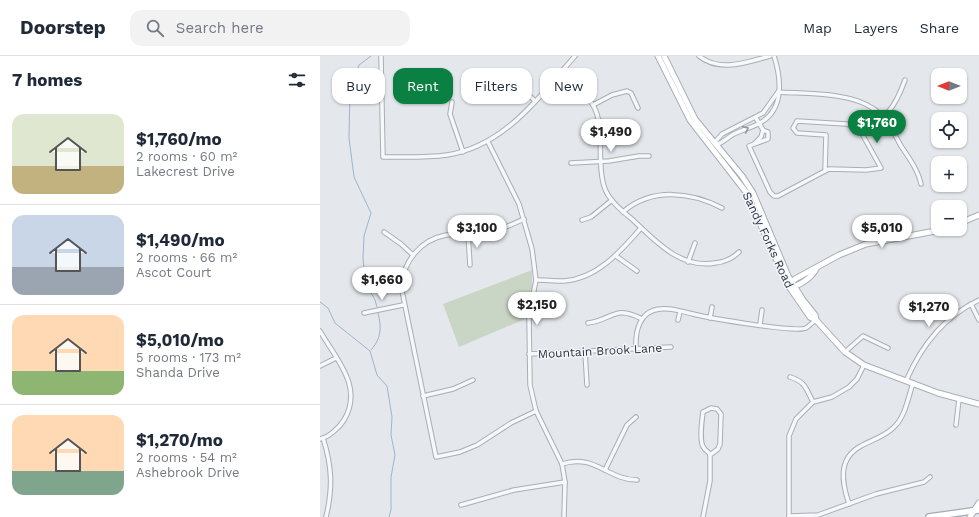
<!DOCTYPE html>
<meta charset="utf-8">
<style>
:root{--surface:#fff;--page:#f2f2f3;--text:#1f2937;--muted:#747a83;--line:#e0e1e3;--accent:#0b8043}
body{margin:0;font-family:"Work Sans",sans-serif;background:var(--page);color:var(--text);height:100vh;display:flex;flex-direction:column;font-size:15px;white-space:nowrap}
*{box-sizing:border-box;margin:0}
p{font-size:13px;color:var(--muted)}
.icon{flex:none;width:22px;height:22px;fill:none;stroke:currentColor;stroke-width:2;stroke-linecap:round;stroke-linejoin:round}
.map{position:relative;flex:1;overflow:hidden}
.drawer{display:flex;flex-direction:column;background:var(--surface);width:320px}
.drawer>*{flex:none}
.top-card{position:absolute;left:12px;top:12px;width:380px;height:36px;display:flex;gap:8px}
.needle{width:26px;rotate:270deg}
.controls{position:absolute;left:611px;top:12px;display:grid;gap:8px}
.controls a{display:grid;place-items:center;width:36px;height:36px;border-radius:8px;background:var(--surface);box-shadow:0 1px 3px #0004;font-size:20px}
.price{position:absolute;translate:-50% -34px;padding:0 9px;border-radius:14px;background:#fff;color:#222;font-size:13px;line-height:26px;filter:drop-shadow(0 1px 2px #0008)}
.price::after{content:'';position:absolute;left:50%;top:24px;width:12px;height:9px;margin-left:-6px;background:inherit;clip-path:polygon(0 0,100% 0,50% 100%)}
.price.selected{background:var(--accent);color:#fff}
ul{padding:0;list-style:none}
li{display:flex;align-items:center;gap:12px;height:100px;padding:0 12px}
li+li{border-top:1px solid var(--line)}
li span{display:grid;place-items:center;flex:none;width:112px;height:80px;border-radius:12px;color:#555}
li>.icon{margin-inline-start:auto}
span .icon{width:48px;height:48px;fill:#fffc;stroke-width:1}
li b{font-size:17px}
h2{display:flex;justify-content:space-between;align-items:center;height:48px;padding:0 12px;font-size:17px}
.tag{padding:0 14px;border-radius:12px;background:var(--surface);box-shadow:0 1px 3px #0004;font-size:14px;line-height:36px}
.tag.selected{background:var(--accent);color:#fff}
header{display:flex;align-items:center;gap:24px;box-sizing:border-box;height:56px;padding:0 20px;background:var(--surface);border-bottom:1px solid var(--line)}
header strong{font-size:19px}
nav{display:flex;gap:22px;margin-inline-start:auto;font-size:14px}
.search{width:280px;height:36px;background:var(--page);display:flex;align-items:center;gap:10px;box-sizing:border-box;padding:0 14px;border-radius:12px;color:var(--muted);font-size:15px}
main{display:flex;flex:1;min-height:0}
.map>svg:first-child{display:block}
.green{fill:#c9d6c5}
.lines{fill:none;stroke-linecap:round;stroke-linejoin:round}
.stream{stroke:#9fb4cc;stroke-width:1}
.street-casing{stroke:#a9aeb7;stroke-width:5.5}
.secondary-casing{stroke:#a9aeb7;stroke-width:7}
.primary-casing{stroke:#a3abb8;stroke-width:8}
.street{stroke:#f7f8fa;stroke-width:3.5}
.secondary{stroke:#fff;stroke-width:5}
.primary{stroke:#fff;stroke-width:5.5}
.oneway{stroke:#9196a0}
.labels{text-anchor:middle;stroke-width:3;stroke-linejoin:round;paint-order:stroke}
.street-label{font-size:12px;fill:#2b3445;stroke:#f4f6f9}
</style>
<header>
<strong>Doorstep</strong>
<div class="search"><svg class="icon" aria-label="search" viewBox="0 0 24 24"><circle cx="10" cy="10" r="6"/><path d="M15 15l6 6"/></svg>Search here</div>
<nav><a>Map</a><a>Layers</a><a>Share</a></nav>
</header>
<main>
<section class="drawer">
<h2>7 homes<svg class="icon" aria-label="filters" viewBox="0 0 24 24"><path d="M4 7h16M4 17h16"/><circle cx="9" cy="7" r="2"/><circle cx="15" cy="17" r="2"/></svg></h2>
<ul>
<li><span style="background:linear-gradient(#dfe7d0 65%,#c2b280 0)"><svg class="icon" aria-label="home" viewBox="0 0 24 24"><path d="M3 11l9-7 9 7M6 9v11h12V9"/></svg></span><div><b>$1,760/mo</b><p>2 rooms · 60 m²</p><p>Lakecrest Drive</p></div></li>
<li><span style="background:linear-gradient(#c9d6e8 65%,#9aa5b1 0)"><svg class="icon" aria-label="home" viewBox="0 0 24 24"><path d="M3 11l9-7 9 7M6 9v11h12V9"/></svg></span><div><b>$1,490/mo</b><p>2 rooms · 66 m²</p><p>Ascot Court</p></div></li>
<li><span style="background:linear-gradient(#ffd9b3 70%,#8fb573 0)"><svg class="icon" aria-label="home" viewBox="0 0 24 24"><path d="M3 11l9-7 9 7M6 9v11h12V9"/></svg></span><div><b>$5,010/mo</b><p>5 rooms · 173 m²</p><p>Shanda Drive</p></div></li>
<li><span style="background:linear-gradient(#ffd9b3 70%,#7fa58c 0)"><svg class="icon" aria-label="home" viewBox="0 0 24 24"><path d="M3 11l9-7 9 7M6 9v11h12V9"/></svg></span><div><b>$1,270/mo</b><p>2 rooms · 54 m²</p><p>Ashebrook Drive</p></div></li>
</ul>
</section>
<div class="map">
<svg width="659" height="461" viewBox="0 0 659 461">
<rect width="100%" height="100%" fill="#e4e7ec"/>
<path class="green" d="M212,214V233L205,263L139,291L123,248Z"/>
<g class="lines">
<g class="stream">
<path d="M51,0L39,9L30,34L29,82L34,121L51,157L44,180L43,202L45,226L55,244L57,251"/>
<path d="M0,246L8,252L15,267L50,295L57,319L67,330L72,361L71,379L75,399L71,421V454L69,461"/>
<path d="M51,294C61,283 62,272 58,257"/>
</g>
<g class="street-casing">
<g id="street">
<path d="M61,0L63,101C84,101 106,102 127,99C185,90 219,41 255,0"/>
<path d="M379,0C400,17 427,6 450,0"/>
<path d="M240,18C251,27 265,36 273,49C286,71 276,106 284,130C288,144 302,155 313,164C336,186 361,213 395,207C405,206 412,203 419,196"/>
<path d="M192,21L195,26L215,45"/>
<path d="M458,36C487,38 530,36 554,53C566,62 574,77 581,90C589,102 598,114 601,128"/>
<path d="M132,46L130,58L143,96"/>
<path d="M273,49L292,39L307,35L311,37L318,52"/>
<path d="M436,62L443,74L448,76V83L429,90L450,136L454,140H458L505,115L506,79L477,77L473,72L477,65L526,68L535,70L541,76C568,59 574,54 585,24"/>
<path d="M168,86L199,148L212,193L216,224L209,260L210,329L216,355L242,408L245,426L244,461"/>
<path d="M394,87L402,78L443,57L458,36"/>
<path d="M435,87L441,81L443,74"/>
<path d="M396,89C402,87 406,83 412,79C421,74 431,72 440,67C465,53 461,22 454,0"/>
<path d="M251,107L289,105L319,100H329"/>
<path d="M505,115L509,113L546,114L561,112L541,76"/>
<path d="M303,156C332,131 371,136 402,152"/>
<path d="M204,163C193,168 181,174 169,176C155,179 141,177 126,179C100,184 84,205 81,230L116,401L140,396L157,389L191,367L216,355"/>
<path d="M262,164L271,161L292,144"/>
<path d="M64,176L81,188L93,199"/>
<path d="M148,178L150,209"/>
<path d="M296,200L317,215"/>
<path d="M368,206L375,187"/>
<path d="M216,224C225,224 234,225 244,225C277,223 301,195 321,172"/>
<path d="M651,248L659,264"/>
<path d="M44,257L83,249"/>
<path d="M390,262L392,251"/>
<path d="M358,264L360,256"/>
<path d="M268,267C293,264 294,248 322,263"/>
<path d="M440,268L442,254"/>
<path d="M0,275C16,303 44,331 24,364C19,372 9,381 0,383"/>
<path d="M316,293C315,276 319,255 340,253C351,251 363,256 373,258C390,262 475,277 486,272C489,270 493,266 496,264"/>
<path d="M265,296L267,329"/>
<path d="M525,296L543,280L568,292"/>
<path d="M209,298L351,291"/>
<path d="M0,310L16,302"/>
<path d="M470,321C486,326 486,333 493,346"/>
<path d="M586,325C601,290 623,261 659,244"/>
<path d="M103,340L133,333L153,324"/>
<path d="M636,369L639,343"/>
<path d="M3,382C12,410 13,432 6,461"/>
<path d="M242,408C274,397 288,424 317,424"/>
<path d="M285,414L307,369L316,361"/>
<path d="M529,448C522,427 517,403 541,390C551,384 564,381 573,372C585,362 588,342 593,327"/>
<path d="M141,449L194,434L245,426"/>
<path d="M469,460L498,459L556,438L604,426L610,421"/>
<path d="M383,461L390,425V399C389,395 386,396 384,392C379,387 382,363 383,356L391,352L397,353L401,358L400,388L398,393L390,399"/>
<path d="M469,461V380L476,363L493,346L512,341L529,331L537,323L544,309"/>
</g>
</g>
<g class="secondary-casing">
<g id="secondary">
<path d="M338,0L370,64L426,136L468,229L490,261L496,264L525,296L544,309L618,337L659,348"/>
<path d="M344,0L375,63L422,120L433,137L468,220L483,244L495,259L496,264"/>
<path d="M640,167L659,159"/>
<path d="M496,213C492,221 479,231 469,231L472,226L475,223L519,199L546,188L626,173"/>
<path d="M650,461L659,447"/>
</g>
</g>
<g class="primary-casing">
<path id="primary" d="M609,461L659,454"/>
</g>
<use href="#street" class="street"/>
<use href="#secondary" class="secondary"/>
<use href="#primary" class="primary"/>
</g>
<defs><path id="oneway-chevron" d="M-2-3.5L2.5 0L-2 3.5" fill="none" stroke-width="1.6" stroke-linecap="round" stroke-linejoin="round"/></defs>
<use class="oneway" href="#oneway-chevron" transform="translate(426 73) rotate(-25)"/>
<g class="labels">
<g class="street-label">
<text transform="translate(448 184) rotate(65)" y="4">Sandy Forks Road</text>
<text transform="translate(280 295) rotate(-3)" y="4">Mountain Brook Lane</text>
</g>
</g>
</svg>
<div class="controls">
<a><svg class="needle" viewBox="-14 -14 28 28"><path d="M0-13l5 13h-10z" fill="#e53935"/><path d="M0 13l5-13h-10z" fill="#747a83"/></svg></a>
<a><svg class="icon" aria-label="locate" viewBox="0 0 24 24"><circle cx="12" cy="12" r="6"/><path d="M12 2v4M12 18v4M2 12h4M18 12h4"/></svg></a>
<a>+</a>
<a>−</a>
</div>
<b class="price selected" style="left:557px;top:88px">$1,760</b>
<b class="price" style="left:291px;top:97px">$1,490</b>
<b class="price" style="left:157px;top:193px">$3,100</b>
<b class="price" style="left:562px;top:193px">$5,010</b>
<b class="price" style="left:62px;top:245px">$1,660</b>
<b class="price" style="left:217px;top:270px">$2,150</b>
<b class="price" style="left:609px;top:272px">$1,270</b>
<div class="top-card">
<a class="tag">Buy</a>
<a class="tag selected">Rent</a>
<a class="tag">Filters</a>
<a class="tag">New</a>
</div>
</div>
</main>
